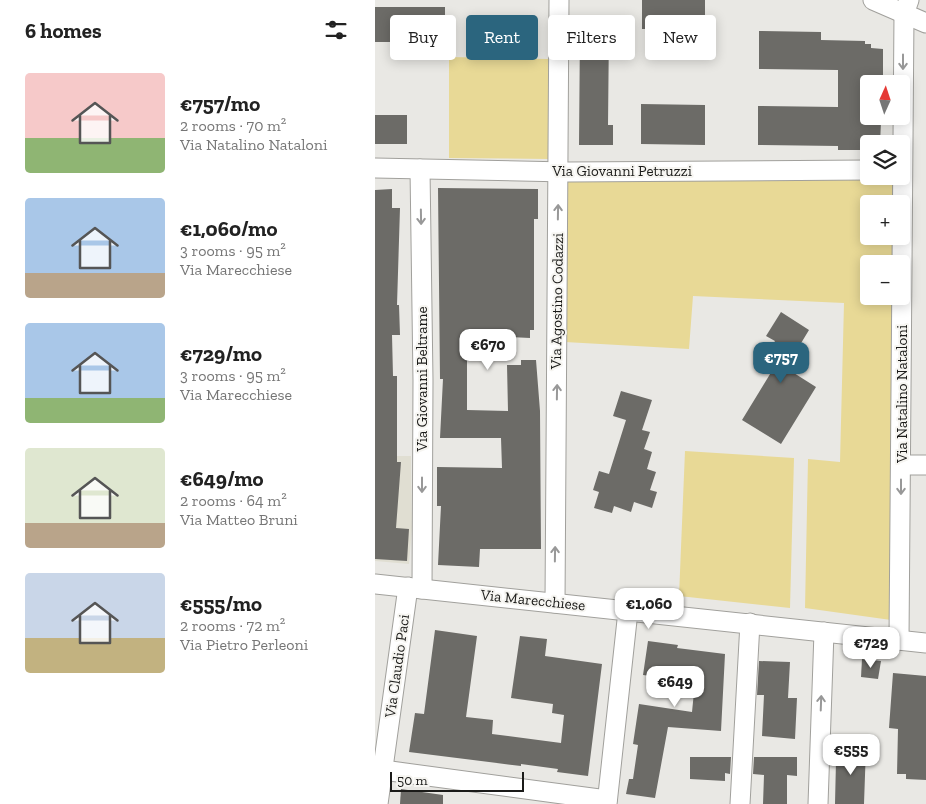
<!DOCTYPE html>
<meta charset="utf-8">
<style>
:root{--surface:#fff;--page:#f2f2f2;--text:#222;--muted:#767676;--accent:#2b657e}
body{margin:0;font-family:"Zilla Slab",serif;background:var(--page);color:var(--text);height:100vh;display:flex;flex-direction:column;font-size:19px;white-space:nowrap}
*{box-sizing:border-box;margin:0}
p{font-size:16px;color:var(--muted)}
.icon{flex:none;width:28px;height:28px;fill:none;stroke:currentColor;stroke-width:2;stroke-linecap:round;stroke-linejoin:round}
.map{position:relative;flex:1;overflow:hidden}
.sheet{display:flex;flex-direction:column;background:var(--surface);width:375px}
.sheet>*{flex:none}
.hud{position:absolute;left:15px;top:15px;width:460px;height:45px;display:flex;gap:10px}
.needle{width:32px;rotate:3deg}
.tools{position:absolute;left:485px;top:75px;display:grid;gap:10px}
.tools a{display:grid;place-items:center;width:50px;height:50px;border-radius:5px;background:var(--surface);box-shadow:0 2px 12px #0003;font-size:25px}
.scale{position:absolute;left:15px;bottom:12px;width:134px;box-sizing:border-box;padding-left:5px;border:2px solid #1b1b19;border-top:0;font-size:14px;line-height:18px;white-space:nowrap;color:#1b1b19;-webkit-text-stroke:4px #f6f5f1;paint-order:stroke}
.price{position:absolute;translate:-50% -42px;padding:0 11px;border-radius:10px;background:#fff;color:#222;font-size:16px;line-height:32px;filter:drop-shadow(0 1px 2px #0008)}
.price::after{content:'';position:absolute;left:50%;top:30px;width:15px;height:11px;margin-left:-8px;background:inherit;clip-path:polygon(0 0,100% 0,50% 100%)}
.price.on{background:var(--accent);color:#fff}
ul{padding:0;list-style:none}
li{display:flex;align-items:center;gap:15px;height:125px;padding:0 25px}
li span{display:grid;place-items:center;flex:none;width:140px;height:100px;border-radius:5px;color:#555}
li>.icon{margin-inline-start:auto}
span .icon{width:60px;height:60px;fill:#fffc;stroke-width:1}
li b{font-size:21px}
h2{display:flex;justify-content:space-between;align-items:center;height:60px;padding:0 25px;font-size:21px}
.tag{padding:0 18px;border-radius:5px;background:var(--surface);box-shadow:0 2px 12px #0003;font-size:18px;line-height:45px}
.tag.on{background:var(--accent);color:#fff}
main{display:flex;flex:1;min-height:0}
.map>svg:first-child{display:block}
.built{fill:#e0ded2}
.green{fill:#e8d996}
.building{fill:#6c6b67}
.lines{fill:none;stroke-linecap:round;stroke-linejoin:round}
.minor-casing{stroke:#a1a09c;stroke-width:21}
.minor{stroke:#fff;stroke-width:19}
.oneway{stroke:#989898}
.labels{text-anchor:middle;stroke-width:4;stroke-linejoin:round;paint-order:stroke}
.street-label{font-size:15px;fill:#1b1b19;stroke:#f6f5f1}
</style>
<main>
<section class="sheet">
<h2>6 homes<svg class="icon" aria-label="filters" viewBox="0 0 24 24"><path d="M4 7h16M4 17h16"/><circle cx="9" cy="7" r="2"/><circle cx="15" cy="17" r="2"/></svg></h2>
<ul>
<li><span style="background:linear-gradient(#f6c9c9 65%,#8fb573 0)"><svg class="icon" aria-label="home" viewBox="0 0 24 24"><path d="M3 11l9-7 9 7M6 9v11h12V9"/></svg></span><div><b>€757/mo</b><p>2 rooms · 70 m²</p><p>Via Natalino Nataloni</p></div></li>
<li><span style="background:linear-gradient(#a9c7e8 75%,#b9a48a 0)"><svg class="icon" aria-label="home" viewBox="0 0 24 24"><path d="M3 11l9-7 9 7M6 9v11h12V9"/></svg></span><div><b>€1,060/mo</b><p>3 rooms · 95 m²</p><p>Via Marecchiese</p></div></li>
<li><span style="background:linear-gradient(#a9c7e8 75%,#8fb573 0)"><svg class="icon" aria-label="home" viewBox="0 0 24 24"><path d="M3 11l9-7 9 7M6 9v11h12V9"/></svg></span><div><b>€729/mo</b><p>3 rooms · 95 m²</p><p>Via Marecchiese</p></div></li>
<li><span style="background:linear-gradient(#dfe7d0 75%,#b9a48a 0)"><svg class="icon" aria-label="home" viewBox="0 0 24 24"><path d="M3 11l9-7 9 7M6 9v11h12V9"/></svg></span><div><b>€649/mo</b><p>2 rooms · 64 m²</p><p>Via Matteo Bruni</p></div></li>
<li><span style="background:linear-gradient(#c9d6e8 65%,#c2b280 0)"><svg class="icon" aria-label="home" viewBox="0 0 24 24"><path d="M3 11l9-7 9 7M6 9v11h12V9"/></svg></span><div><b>€555/mo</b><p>2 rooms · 72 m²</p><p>Via Pietro Perleoni</p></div></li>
</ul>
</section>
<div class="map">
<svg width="551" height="804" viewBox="0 0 551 804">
<rect width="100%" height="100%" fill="#e9e8e4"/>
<path class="built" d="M0,456H36L37,528L34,564L0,561Z"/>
<g class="green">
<path d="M74,57L173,59L174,159L74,158Z"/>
<path d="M519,176L518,204H494V236H518V264H494V296H517L516,620L430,608L433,459L465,462L469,303L318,296L314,349L190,342L193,178Z"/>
<path d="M310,451L419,458L415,608L304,596Z"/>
</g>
<g class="building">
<rect x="267" y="0" width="63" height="29"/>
<rect x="0" y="7" width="70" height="35"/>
<path d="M234,27L233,125H238V145H204L205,28Z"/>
<path d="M384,31L446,32V40L490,41V44H496V48L508,49V84H494V122H506L505,144H494V150H463V146L383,145V106L463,107V70L384,69Z"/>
<path d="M266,104L330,105V145L266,144Z"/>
<rect x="0" y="115" width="32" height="29"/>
<path d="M63,188L163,189V219H159V330H155V338L135,337V334L104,333V340L92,341V410L133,411L132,365H146V360H161L165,411L166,549H105L104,567L63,565L66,506H62V467L127,468L126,438H65L68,379H65Z"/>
<path d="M17,189V208H25L22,305H24L25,335H17L18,376H22V462H26L21,528L34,529L32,561L0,559V190Z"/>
<path d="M406,312L434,330L411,368L441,387L406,444L367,420L400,366L389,360L400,341L391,336Z"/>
<path d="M246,391L277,400L267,430L275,432L269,449L277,452L272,469L281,472L275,490L282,492L277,508L259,502L256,512L239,506L237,513L219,508L224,492L218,490L224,471L234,474L251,420L238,416Z"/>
<path d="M60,630L102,636L91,717L118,720L117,734L186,743L189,715L177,713L178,704L136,698L145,636L172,639L170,656L227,664L213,776L182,772L183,769L146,764V766L34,752L40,713L49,714Z"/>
<path d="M273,641L303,645L302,648L350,654L346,731L293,727L280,798L251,794L254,779H258L263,745L258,744L264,704L317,712L320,682L268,675Z"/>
<path d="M487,659L506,661L503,679L486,677Z"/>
<path d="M384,661L415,662L413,698H422L420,739L387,736L389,695H382Z"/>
<path d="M518,673L551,676V780L531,779V774H522L523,729L514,728Z"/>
<path d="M464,746L491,747L489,804H460L461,761H463Z"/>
<path d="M315,757H356L355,774L350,773V781L315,779Z"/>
<path d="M379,757H422V776L412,775V804H388L389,775L378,774Z"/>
<path d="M26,789L68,795V804H25Z"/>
</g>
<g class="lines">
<g class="minor-casing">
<g id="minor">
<path d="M498,0L551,23"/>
<path d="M0,168L192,172L494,170"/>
<path d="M45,169L48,380L47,589"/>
<path d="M526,465H551"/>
<path d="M0,584L551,643"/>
<path d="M180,603L184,0"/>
<path d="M524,640L529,14L534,0"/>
<path d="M8,770L232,800"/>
<path d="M3,804L33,587"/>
<path d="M232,804L253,611"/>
<path d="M365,804L375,623"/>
<path d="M443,804L449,632"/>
</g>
</g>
<use href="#minor" class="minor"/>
</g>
<defs><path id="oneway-shaft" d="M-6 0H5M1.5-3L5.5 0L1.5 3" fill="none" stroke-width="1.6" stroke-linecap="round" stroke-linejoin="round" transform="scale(1.25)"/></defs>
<g class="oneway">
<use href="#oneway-shaft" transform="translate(528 62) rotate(90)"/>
<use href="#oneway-shaft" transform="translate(183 212) rotate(-89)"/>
<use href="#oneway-shaft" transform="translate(46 217) rotate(89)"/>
<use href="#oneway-shaft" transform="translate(182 392) rotate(-89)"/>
<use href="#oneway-shaft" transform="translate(47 485) rotate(90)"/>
<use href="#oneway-shaft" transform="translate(526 487) rotate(90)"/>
<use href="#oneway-shaft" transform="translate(180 554) rotate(-89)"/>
<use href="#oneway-shaft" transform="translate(446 703) rotate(-88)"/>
</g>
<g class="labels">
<g class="street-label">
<text x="247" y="176">Via Giovanni Petruzzi</text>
<text transform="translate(182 301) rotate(-89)" y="5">Via Agostino Codazzi</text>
<text transform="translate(47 379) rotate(-90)" y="5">Via Giovanni Beltrame</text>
<text transform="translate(527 394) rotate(-90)" y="5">Via Natalino Nataloni</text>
<text transform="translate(158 600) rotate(6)" y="5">Via Marecchiese</text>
<text transform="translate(22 666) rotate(-82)" y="5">Via Claudio Paci</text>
</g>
</g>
</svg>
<div class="tools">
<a><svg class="needle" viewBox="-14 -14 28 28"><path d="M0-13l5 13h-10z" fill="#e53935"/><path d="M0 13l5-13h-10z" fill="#767676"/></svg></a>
<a><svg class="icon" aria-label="layers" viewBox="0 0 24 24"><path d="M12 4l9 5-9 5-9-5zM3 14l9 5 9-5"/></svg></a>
<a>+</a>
<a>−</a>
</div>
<div class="scale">50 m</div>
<b class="price" style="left:113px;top:371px">€670</b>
<b class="price on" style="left:406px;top:384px">€757</b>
<b class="price" style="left:274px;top:630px">€1,060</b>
<b class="price" style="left:496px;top:669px">€729</b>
<b class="price" style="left:300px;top:708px">€649</b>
<b class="price" style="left:476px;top:776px">€555</b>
<div class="hud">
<a class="tag">Buy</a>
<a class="tag on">Rent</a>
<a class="tag">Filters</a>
<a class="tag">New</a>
</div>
</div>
</main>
